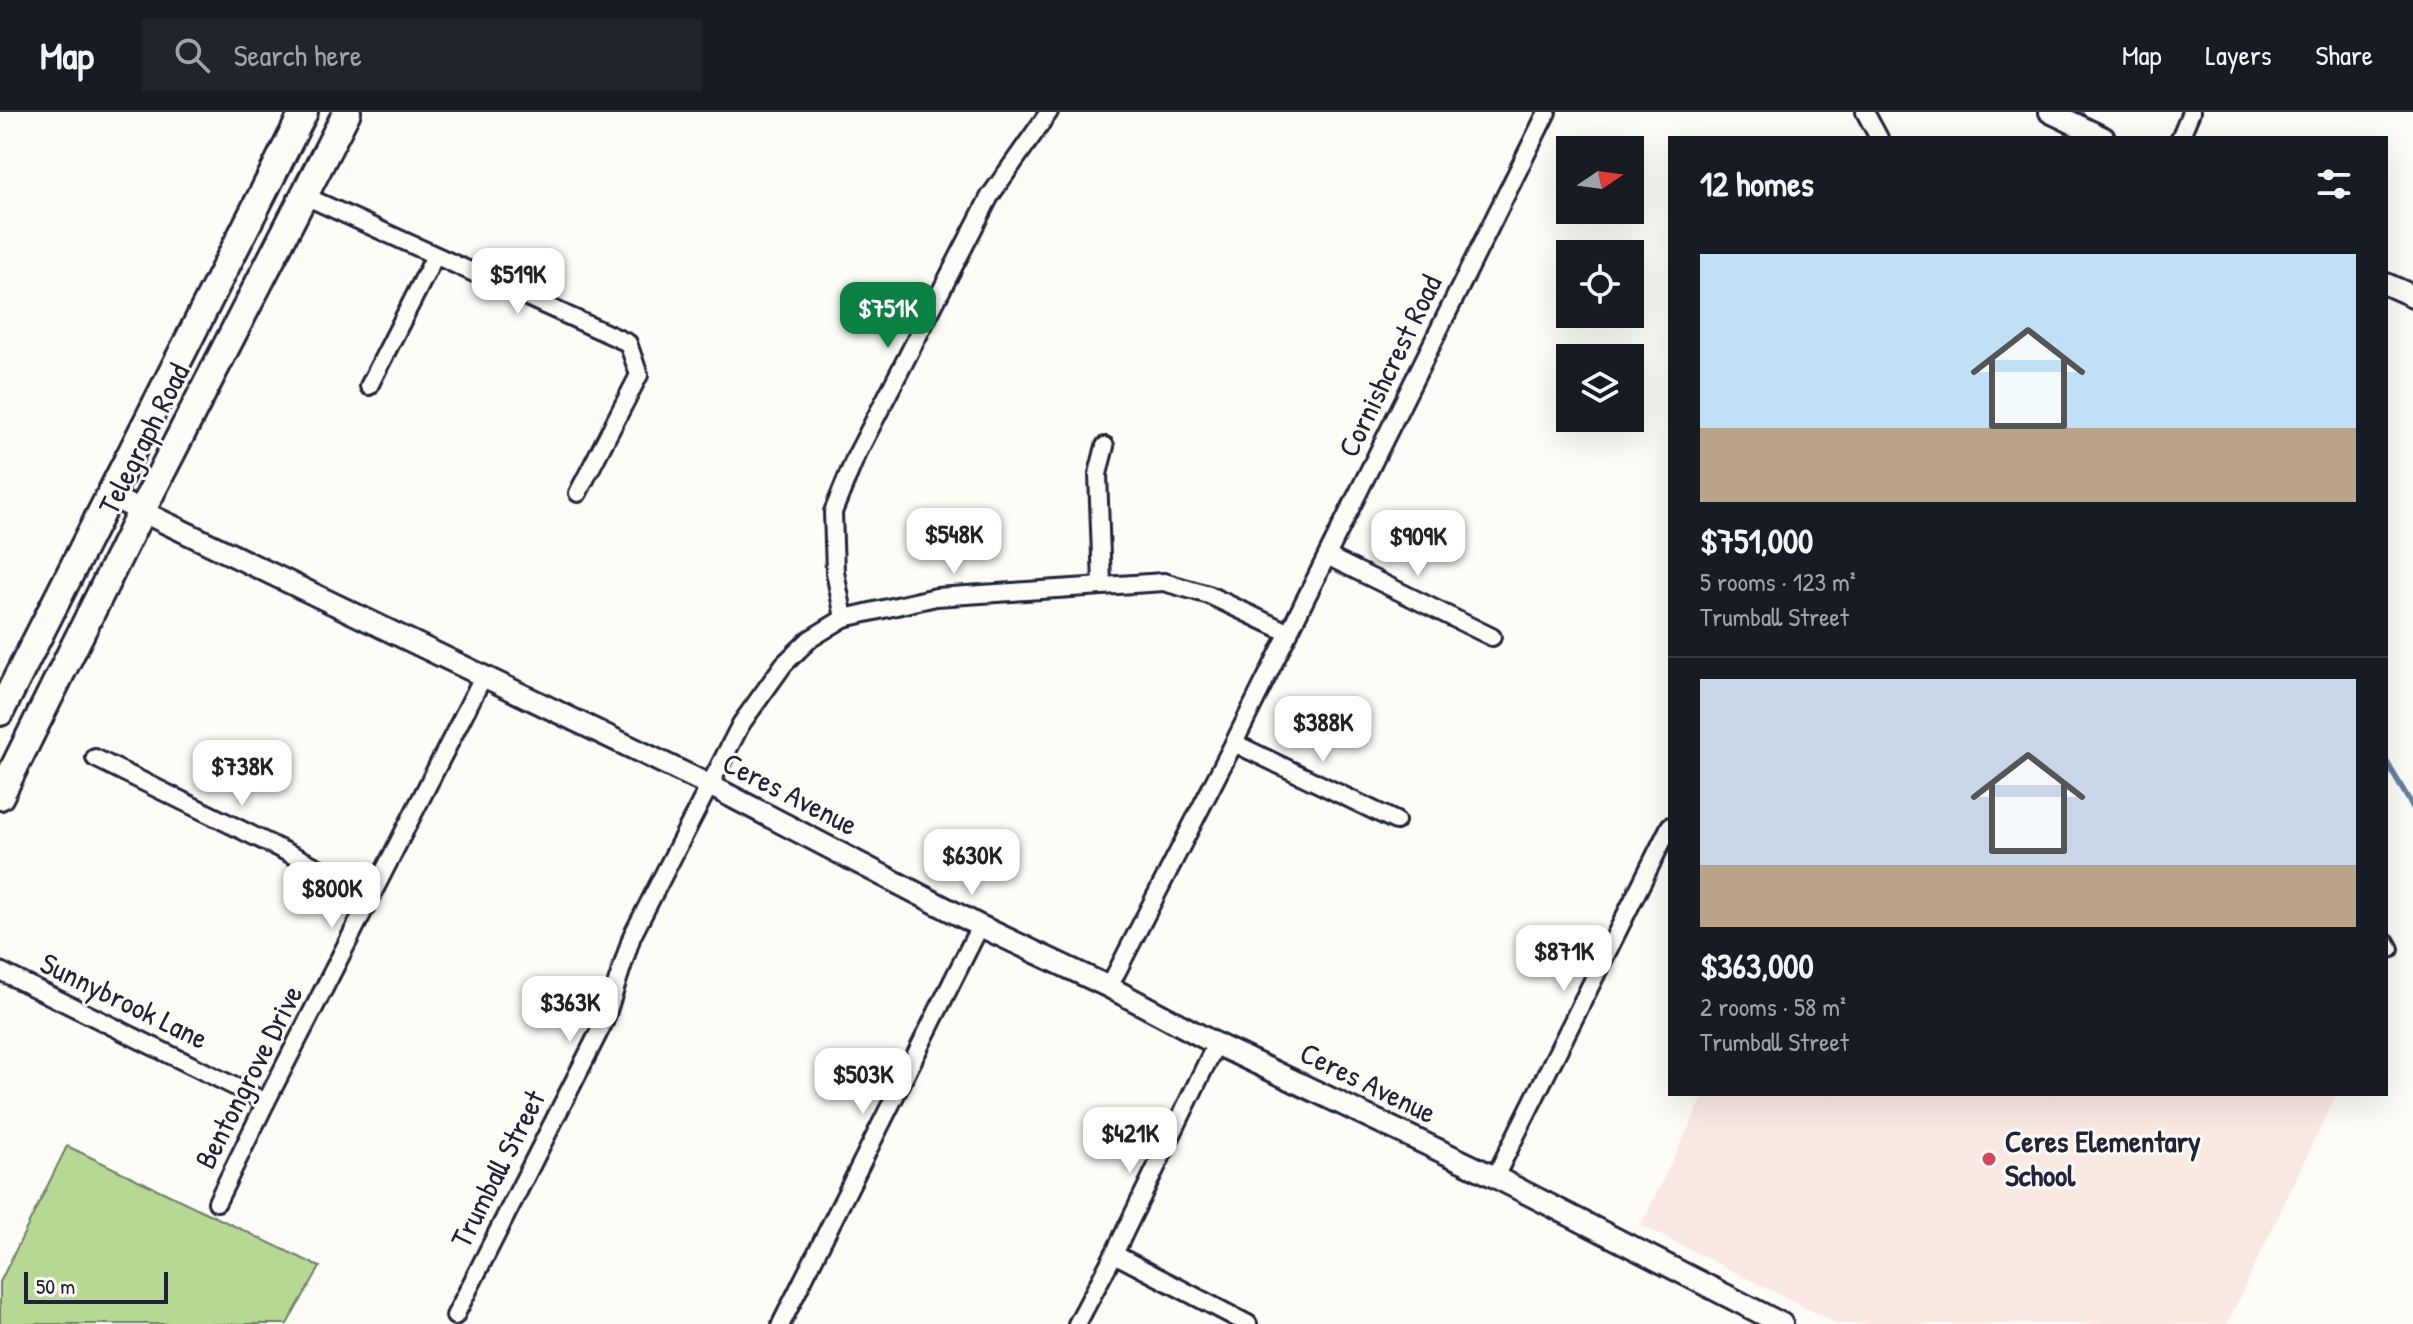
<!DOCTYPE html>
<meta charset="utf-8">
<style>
:root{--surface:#171b24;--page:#20242c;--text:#f1f3f6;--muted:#9ea1a6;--line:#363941;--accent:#0b8043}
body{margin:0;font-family:"Patrick Hand",sans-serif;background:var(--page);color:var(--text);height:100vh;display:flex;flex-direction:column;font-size:30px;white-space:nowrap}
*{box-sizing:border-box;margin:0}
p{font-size:26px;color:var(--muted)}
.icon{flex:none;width:44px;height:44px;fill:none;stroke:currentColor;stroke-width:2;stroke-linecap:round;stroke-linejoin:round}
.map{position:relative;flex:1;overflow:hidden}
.side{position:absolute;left:1668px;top:24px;width:720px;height:960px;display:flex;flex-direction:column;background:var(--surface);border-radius:0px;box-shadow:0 8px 32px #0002}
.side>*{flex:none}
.needle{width:52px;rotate:77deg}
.fabs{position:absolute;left:1556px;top:24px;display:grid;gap:16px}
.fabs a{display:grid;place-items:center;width:88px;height:88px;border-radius:0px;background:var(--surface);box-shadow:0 8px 32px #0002;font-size:40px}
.scale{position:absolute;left:24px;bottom:20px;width:144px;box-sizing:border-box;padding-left:8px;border:4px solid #22223b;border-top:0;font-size:22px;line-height:28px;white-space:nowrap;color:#22223b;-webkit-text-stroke:6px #fdfcf7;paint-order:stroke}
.price{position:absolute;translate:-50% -68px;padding:0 18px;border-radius:16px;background:#fff;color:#222;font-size:26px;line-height:52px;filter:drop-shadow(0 2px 4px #0008)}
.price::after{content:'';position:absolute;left:50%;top:48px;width:24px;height:18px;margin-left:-12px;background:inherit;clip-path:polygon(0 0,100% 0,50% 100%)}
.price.current{background:var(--accent);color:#fff}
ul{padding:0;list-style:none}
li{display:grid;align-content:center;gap:16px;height:424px;padding:0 32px}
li+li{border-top:2px solid var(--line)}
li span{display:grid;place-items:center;height:248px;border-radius:0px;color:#555}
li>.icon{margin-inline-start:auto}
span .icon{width:144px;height:144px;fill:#fffc;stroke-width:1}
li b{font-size:34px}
h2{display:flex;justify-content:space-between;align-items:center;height:96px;padding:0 32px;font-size:34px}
header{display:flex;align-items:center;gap:48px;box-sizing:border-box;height:112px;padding:0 40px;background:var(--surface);border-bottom:2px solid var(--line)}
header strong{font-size:38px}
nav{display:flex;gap:44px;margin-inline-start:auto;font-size:28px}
.search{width:560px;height:72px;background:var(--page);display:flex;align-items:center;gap:20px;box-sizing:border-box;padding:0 28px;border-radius:0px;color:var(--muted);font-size:30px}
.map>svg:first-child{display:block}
.built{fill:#fae8e3}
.green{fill:#b5d993;stroke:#6c7e67;stroke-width:2}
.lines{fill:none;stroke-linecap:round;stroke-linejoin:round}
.stream{stroke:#6480a4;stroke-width:6}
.minor-casing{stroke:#22223b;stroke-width:22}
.tertiary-casing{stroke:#22223b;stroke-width:26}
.primary-casing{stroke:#22223b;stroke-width:32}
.minor{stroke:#fdfcf7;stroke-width:16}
.tertiary{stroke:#fdfcf7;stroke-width:20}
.primary{stroke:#fdfcf7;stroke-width:26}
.poi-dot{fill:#d1495b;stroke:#fdfcf7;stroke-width:3}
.labels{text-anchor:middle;stroke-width:6;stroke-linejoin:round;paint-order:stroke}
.street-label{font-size:30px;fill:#22223b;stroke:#fdfcf7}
.poi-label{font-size:30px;font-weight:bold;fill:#22223b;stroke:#fdfcf7;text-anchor:start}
</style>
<header>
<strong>Map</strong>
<div class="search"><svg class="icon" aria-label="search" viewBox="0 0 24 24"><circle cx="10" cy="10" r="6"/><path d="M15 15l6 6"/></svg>Search here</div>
<nav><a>Map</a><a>Layers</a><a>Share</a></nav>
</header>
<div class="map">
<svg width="2413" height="1212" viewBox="0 0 2413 1212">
<rect width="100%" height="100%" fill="#fdfcf7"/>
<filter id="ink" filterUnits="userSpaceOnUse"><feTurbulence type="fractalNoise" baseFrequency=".0125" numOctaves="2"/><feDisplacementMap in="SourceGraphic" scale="16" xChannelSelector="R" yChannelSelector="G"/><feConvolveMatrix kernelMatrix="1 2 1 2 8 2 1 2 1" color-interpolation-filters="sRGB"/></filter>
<g filter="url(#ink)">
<path class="built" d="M1705,982H2336L2227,1212H1838L1641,1113Z"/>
<path class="green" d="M67,1034L320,1155L287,1212H0V1170Z"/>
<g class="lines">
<g class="stream">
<path d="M2079,26L2081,0"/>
<path d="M2386,649L2413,695"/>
</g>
<g class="minor-casing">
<g id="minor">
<path d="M1865,0L1879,26"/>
<path d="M2180,26L2191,0"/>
<path d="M305,84L628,231L639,263L578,381"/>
<path d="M369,274L435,144"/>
<path d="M1327,444L1492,525"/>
<path d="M1102,472L1098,362L1105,334"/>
<path d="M844,506L835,460L833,400L856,344L990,84L1049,0"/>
<path d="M1234,631L1396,709"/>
<path d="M95,646L372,782"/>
<path d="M2386,830L2390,837"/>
<path d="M0,859L266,990"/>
<path d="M1109,875L1234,631L1547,0"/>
<path d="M1495,1065L1670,714"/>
<path d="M217,1090L266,990L483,565"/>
<path d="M1114,1142L1248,1212"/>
<path d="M455,1204L605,908L632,824L741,612L784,552L810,527L844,506L936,485L1164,470L1209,483L1289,521"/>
<path d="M781,1212L980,814"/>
<path d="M1077,1212L1114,1142L1216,932"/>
</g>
</g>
<g class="tertiary-casing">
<g id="tertiary">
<path d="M2050,0L2104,26"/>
<path d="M2386,172L2413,184"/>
<path d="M110,384L711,674L980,814L1109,875L1216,932L1495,1065L1782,1212"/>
</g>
</g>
<g class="primary-casing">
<g id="primary">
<path d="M0,600L304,0"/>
<path d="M0,684L141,400L347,0"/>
</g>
</g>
<use href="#minor" class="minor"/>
<use href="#tertiary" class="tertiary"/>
<use href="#primary" class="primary"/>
</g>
</g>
<circle class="poi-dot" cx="1989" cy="1047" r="8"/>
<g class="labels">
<g class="street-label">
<text transform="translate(1390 254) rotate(-64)" y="10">Cornishcrest Road</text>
<text transform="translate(144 327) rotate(-63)" y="10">Telegraph Road</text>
<text transform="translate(790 682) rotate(27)" y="10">Ceres Avenue</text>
<text transform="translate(124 889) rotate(26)" y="10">Sunnybrook Lane</text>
<text transform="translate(249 965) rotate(-63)" y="10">Bentongrove Drive</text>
<text transform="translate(1368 971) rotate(26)" y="10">Ceres Avenue</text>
<text transform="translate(498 1057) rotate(-63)" y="10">Trumball Street</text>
</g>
<g class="poi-label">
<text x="2005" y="1040">Ceres Elementary<tspan x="2005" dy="34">School</tspan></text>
</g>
</g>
</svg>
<div class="fabs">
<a><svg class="needle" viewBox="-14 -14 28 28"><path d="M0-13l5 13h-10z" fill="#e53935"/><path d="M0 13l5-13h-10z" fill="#9ea1a6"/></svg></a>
<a><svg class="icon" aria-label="locate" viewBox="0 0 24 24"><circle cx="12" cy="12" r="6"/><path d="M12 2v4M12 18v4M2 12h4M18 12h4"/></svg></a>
<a><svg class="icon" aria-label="layers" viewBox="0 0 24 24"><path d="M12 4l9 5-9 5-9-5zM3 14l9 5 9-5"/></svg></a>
</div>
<div class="scale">50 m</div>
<b class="price" style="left:518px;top:204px">$519K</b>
<b class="price current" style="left:888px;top:238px">$751K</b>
<b class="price" style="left:954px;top:464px">$548K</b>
<b class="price" style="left:1418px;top:466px">$909K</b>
<b class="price" style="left:1323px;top:652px">$388K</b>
<b class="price" style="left:242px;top:696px">$738K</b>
<b class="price" style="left:972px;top:785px">$630K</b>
<b class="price" style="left:332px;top:818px">$800K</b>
<b class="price" style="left:1564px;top:881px">$871K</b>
<b class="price" style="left:570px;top:932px">$363K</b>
<b class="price" style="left:863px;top:1004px">$503K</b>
<b class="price" style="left:1130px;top:1063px">$421K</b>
<section class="side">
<h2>12 homes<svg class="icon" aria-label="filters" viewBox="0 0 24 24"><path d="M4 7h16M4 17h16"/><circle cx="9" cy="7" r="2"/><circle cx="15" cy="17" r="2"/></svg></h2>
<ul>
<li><span style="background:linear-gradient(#bfe0f5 70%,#b9a48a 0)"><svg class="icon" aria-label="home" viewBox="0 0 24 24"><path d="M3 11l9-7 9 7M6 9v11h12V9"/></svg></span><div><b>$751,000</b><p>5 rooms · 123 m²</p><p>Trumball Street</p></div></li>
<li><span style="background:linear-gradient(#c9d6e8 75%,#b9a48a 0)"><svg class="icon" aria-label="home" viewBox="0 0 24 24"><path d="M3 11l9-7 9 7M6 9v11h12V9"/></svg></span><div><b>$363,000</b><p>2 rooms · 58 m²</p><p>Trumball Street</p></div></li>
</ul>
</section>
</div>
